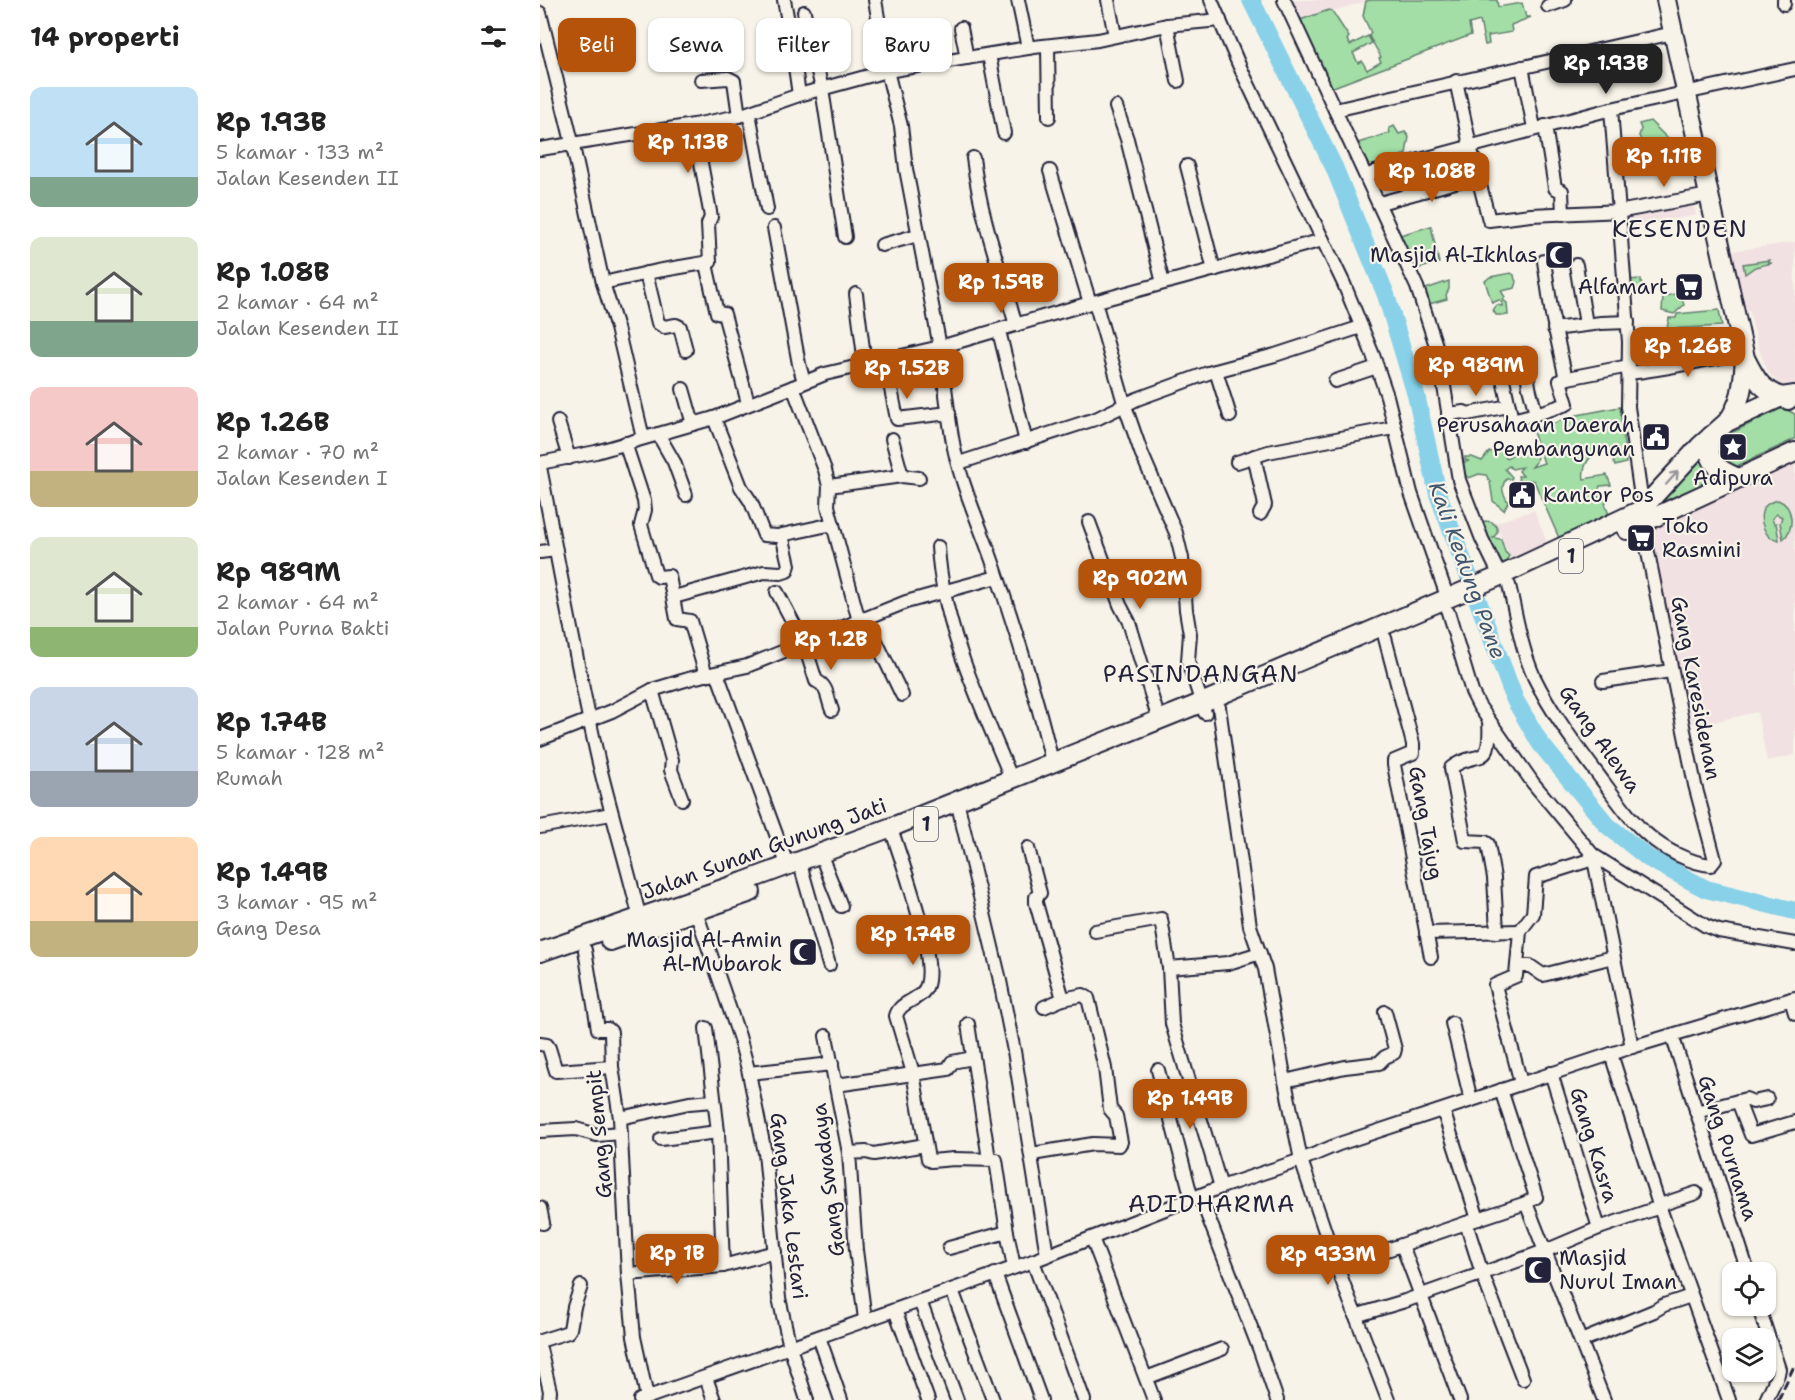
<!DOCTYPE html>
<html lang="id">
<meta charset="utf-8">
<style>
:root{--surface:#fff;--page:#f6f6f6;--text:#222;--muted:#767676;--accent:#b45309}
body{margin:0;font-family:"Shantell Sans",sans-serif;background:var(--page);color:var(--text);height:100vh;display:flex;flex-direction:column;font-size:22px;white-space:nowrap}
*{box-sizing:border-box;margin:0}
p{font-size:20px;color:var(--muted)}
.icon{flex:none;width:33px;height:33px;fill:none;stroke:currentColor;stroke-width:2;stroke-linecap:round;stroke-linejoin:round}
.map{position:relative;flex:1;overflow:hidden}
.sheet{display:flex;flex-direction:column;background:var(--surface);width:540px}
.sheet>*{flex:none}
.banner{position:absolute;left:18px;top:18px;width:570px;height:54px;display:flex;gap:12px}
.tools{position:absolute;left:1182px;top:1262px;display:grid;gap:12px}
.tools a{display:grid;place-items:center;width:54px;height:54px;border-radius:12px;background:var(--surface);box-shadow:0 2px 4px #0004;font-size:30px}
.price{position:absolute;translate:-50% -51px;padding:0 14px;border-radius:12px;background:var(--accent);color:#fff;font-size:20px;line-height:39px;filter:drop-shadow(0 2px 3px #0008)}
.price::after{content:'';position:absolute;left:50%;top:36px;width:18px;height:14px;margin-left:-9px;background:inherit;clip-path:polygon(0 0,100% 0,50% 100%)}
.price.on{background:#222;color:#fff}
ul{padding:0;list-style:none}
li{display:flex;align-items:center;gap:18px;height:150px;padding:0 30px}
li span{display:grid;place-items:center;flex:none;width:168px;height:120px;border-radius:12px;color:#555}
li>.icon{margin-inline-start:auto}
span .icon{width:72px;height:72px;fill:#fffc;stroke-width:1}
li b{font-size:26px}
h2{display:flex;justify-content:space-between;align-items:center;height:72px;padding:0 30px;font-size:26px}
.pill{padding:0 21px;border-radius:12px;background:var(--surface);box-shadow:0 2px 4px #0004;font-size:21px;line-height:54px}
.pill.on{background:var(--accent);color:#fff}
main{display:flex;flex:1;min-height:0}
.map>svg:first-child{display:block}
.built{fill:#f2e1e2}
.green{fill:#a2dea5;stroke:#628070;stroke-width:1.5}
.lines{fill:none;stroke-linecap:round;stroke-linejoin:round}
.river{stroke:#88d1e9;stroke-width:18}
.minor-casing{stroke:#22223b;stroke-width:16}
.highway-casing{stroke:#22223b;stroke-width:22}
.minor{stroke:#f7f3e8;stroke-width:12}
.highway{stroke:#f7f3e8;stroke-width:18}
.rail{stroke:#22223b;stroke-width:3;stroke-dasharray:9 4.5;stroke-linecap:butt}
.oneway{stroke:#97959a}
.labels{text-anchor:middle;stroke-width:4.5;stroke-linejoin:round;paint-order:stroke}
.shield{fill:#f7f3e8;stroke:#62616f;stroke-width:1.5}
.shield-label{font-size:20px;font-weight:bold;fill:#22223b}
.poi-label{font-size:21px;fill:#22223b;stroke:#f7f3e8;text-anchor:end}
.street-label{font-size:21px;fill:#22223b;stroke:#f7f3e8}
.water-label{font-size:22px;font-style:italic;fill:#41576f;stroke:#f7f3e8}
.quarter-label{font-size:24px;letter-spacing:1.5px;fill:#22223b;stroke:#f7f3e8}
</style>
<main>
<section class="sheet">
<h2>14 properti<svg class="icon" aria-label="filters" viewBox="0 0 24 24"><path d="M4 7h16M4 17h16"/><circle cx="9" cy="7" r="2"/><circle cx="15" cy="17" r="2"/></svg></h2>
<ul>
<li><span style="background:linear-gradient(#bfe0f5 75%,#7fa58c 0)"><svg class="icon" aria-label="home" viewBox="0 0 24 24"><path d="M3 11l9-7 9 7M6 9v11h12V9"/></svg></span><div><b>Rp 1.93B</b><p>5 kamar · 133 m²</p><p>Jalan Kesenden II</p></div></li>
<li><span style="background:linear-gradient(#dfe7d0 70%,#7fa58c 0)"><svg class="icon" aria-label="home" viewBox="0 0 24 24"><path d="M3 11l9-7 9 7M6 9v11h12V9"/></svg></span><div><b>Rp 1.08B</b><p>2 kamar · 64 m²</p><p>Jalan Kesenden II</p></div></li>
<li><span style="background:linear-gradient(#f6c9c9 70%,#c2b280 0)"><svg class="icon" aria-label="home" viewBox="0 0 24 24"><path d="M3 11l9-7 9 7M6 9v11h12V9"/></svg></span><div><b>Rp 1.26B</b><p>2 kamar · 70 m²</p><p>Jalan Kesenden I</p></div></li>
<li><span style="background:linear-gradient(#dfe7d0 75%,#8fb573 0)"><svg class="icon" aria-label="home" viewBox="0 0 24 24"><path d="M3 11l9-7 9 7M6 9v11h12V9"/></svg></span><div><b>Rp 989M</b><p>2 kamar · 64 m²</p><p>Jalan Purna Bakti</p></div></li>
<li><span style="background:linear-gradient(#c9d6e8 70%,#9aa5b1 0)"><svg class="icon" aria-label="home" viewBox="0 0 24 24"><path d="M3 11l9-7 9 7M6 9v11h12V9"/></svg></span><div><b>Rp 1.74B</b><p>5 kamar · 128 m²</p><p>Rumah</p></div></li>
<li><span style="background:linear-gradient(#ffd9b3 70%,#c2b280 0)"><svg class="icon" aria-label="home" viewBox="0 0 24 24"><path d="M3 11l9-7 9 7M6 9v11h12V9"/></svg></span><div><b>Rp 1.49B</b><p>3 kamar · 95 m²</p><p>Gang Desa</p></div></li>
</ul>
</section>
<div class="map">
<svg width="1255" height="1400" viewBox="0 0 1255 1400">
<rect width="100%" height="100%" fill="#f7f3e8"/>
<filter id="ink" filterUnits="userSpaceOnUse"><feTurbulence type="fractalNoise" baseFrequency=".0167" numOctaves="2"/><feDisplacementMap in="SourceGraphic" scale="12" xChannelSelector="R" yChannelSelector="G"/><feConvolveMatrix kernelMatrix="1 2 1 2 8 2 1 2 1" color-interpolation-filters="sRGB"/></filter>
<g filter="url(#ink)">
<g class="built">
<path d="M749,0H831L758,21Z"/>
<path d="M1152,200L1156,215L1084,229L1083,213Z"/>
<path d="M1255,242V384L1242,385L1229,374L1218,347L1209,310H1204L1192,251Z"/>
<path d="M1255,463V755L1227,761L1217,712L1173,722L1172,720L1152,724L1151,717L1144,718L1107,531Z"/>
<path d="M994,510L1008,545L971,561L955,523Z"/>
</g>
<g class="green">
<path d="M831,0H957L958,7L982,3L986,17H991L971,25L972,32L948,36L949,44L945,45L940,21L929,24L931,35L788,89L757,21L789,10L792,11L809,37L807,40L810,45L828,36L832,43L813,53L818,63L822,61L827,70L841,62L839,58L841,57L829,36L831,33L823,16L826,1Z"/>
<path d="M1110,121L1129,140L1126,153L1121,154L1112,151L1108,155L1104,154L1102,142L1099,136L1101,129L1099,124Z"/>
<path d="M854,126L859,134L865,132L869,137L866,154L857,157L858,162L829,169L818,143L850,133L849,128Z"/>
<path d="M891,226L899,263L876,269L860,235Z"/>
<path d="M1230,260L1228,263H1232L1215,267L1205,274L1203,264Z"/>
<path d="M971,273L974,275L975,280L977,282L975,288L961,291L965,297L963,300L967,303L968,315H956L953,310L957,305L962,306V303L959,300L952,303L945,281L950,277Z"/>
<path d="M1101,279L1102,294L1089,295L1087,280Z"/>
<path d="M909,281V289L906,295L907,299L889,304L883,290Z"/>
<path d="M1134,294L1141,296L1144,305L1134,314L1122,311L1123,297Z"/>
<path d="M1179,310L1182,326L1127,329L1129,318H1136L1137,314Z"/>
<path d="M1095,338L1104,353L1111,354L1116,359L1123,362L1107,365L1094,362L1092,342Z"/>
<path d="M1080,407L1086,463L1075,466L1069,448C1055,446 1041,465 1044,479L1067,475L1071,485L1060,486L1057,494L1060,499L1066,497L1069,499L1065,503L1069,515L1019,538L994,481L990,480L989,484H985L979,480L978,476H983L979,471L982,467L972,469L969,466L965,469L972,477L971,479H966C960,489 963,493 968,502L964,510L953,501L950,482L946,475L939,474L929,478L924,474L921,463L929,461L925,460V457H932L942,461L949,452L961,450L966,458L977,452L981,446H990L998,450L996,462L992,467L1004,463L993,432L1032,416Z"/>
<path d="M1240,409H1245L1255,414V439L1197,466C1183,462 1175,447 1185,436Z"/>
<path d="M1161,456L1168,471L1181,480L1114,508Z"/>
<path d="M1238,500C1254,506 1255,530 1243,539L1240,523L1242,517L1236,514L1232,519L1234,524L1236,523L1239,540L1229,537C1218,522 1217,504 1238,500Z"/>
<path d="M945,521L952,522L957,527V533L953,538L961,539L965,552L969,556L967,560L969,564L962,568L941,526Z"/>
</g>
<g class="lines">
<path class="river" d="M711,0L794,167L846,295L876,395L898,494L975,700L1000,743L1067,825L1108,858L1166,889L1255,911"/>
<g class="minor-casing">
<g id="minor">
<path d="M244,0L250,32L259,95"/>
<path d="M478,0L488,48"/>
<path d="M568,0L575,36"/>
<path d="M671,0L699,65L804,284L833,355L847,396L871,493L908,599"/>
<path d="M744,0L877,287L899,355L919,480L942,539L960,576"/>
<path d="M1244,0V4"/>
<path d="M1008,6L1025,0"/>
<path d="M264,12L282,89L305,237"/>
<path d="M0,13L32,142L63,283L77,328L103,438"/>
<path d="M627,25L638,81"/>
<path d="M421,28L427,58"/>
<path d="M508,46L509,117"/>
<path d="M449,55L464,133"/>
<path d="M982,67L994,128"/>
<path d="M161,80L188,78L194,81L199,116"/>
<path d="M916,81L931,150L949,220L991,215L1083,211L1169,195"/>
<path d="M576,107L587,139L623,283"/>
<path d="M1071,109L1089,342L1088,407L1100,490L1107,505"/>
<path d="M795,110L1133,33"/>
<path d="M209,113L227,209"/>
<path d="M1005,126L1015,188L1022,191L1023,214"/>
<path d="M0,149L154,125L199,116L259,95L347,71L494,47L558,40L627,25L680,20"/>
<path d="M433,158C440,215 460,270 476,325"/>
<path d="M647,166L674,270"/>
<path d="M510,171L550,303"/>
<path d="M827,176L835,172L1071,109L1255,69"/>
<path d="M840,203L937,176"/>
<path d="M234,228L259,364L264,382"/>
<path d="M342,245L378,235"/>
<path d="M1004,261L1012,315L1026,379"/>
<path d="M166,264L177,313L184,314L208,403"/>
<path d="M1036,265L1046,324"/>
<path d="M106,273L118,323L124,327L136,325L140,327L146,350"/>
<path d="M63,283L117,271L170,262L168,224L171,217L154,125"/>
<path d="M316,294L325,364"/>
<path d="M555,302L585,406L601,452L636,533L642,558L646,610L650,634L648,661L665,713"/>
<path d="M1014,329L1061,323L1088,322"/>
<path d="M459,331L486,442"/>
<path d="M985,354L989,387L996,414L1027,404L1020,381L1023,379L1089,366"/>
<path d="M345,359L357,419L409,413"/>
<path d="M676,371L690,416"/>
<path d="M1088,373C1127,369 1165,359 1204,353"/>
<path d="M962,375L972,420L996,414"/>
<path d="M795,381L837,367"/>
<path d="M253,387L285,374L400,347L366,169L361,126L347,71L335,0"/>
<path d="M143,389L153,424"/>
<path d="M908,414L924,412L927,414L969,406"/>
<path d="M174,418L201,487L211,502L224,535L237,536L293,524"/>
<path d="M18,422L29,458"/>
<path d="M118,434L134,462L146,495"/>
<path d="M352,439L362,476"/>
<path d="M85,443L104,501L105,510L101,525L116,575L119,577L129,576L137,619L150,621L166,675"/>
<path d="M714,456L725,505L720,514"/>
<path d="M697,462L728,452L853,428"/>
<path d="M0,463L56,452L174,418L253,387L285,470L289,486L288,506L319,621"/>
<path d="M419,463L558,418L597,399L668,373L735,355L821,327"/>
<path d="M0,467C19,565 36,662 58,759C71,814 88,868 101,923"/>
<path d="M289,486L362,476L379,478"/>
<path d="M549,522L580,605L589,622L619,720"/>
<path d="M398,547C403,629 441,704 472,780"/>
<path d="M0,552L16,550"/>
<path d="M969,585C976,615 981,648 994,677C1012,714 1038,748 1062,780C1076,799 1091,821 1109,836C1125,850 1150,863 1171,865L1175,860L1155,785L1102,523"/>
<path d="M237,592L264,643L276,681C288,685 287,699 292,710"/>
<path d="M134,597L224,572L241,573L247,571L249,565L242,535"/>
<path d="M325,618L362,695"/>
<path d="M845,638L873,744V753L854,761V765L891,957"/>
<path d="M177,673L247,864"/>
<path d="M1063,681L1131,671"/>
<path d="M112,690L132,760L131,770L142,799"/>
<path d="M679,707L710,926L725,969L745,1081L761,1160L797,1267L848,1400"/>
<path d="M949,721C952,772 936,748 911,768L925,841L945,842L948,844L954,878L957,932"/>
<path d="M0,739L72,711L112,690L152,678L207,666L366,602L457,577"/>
<path d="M512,762C497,696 476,631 454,566C440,524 419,482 412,437C407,407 404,377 400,347L550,303L783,240"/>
<path d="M417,801L459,976L474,1051L507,1255"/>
<path d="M0,827L71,814"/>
<path d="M354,837C364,868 396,957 387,985C382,1001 360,1000 356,1016L373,1073L388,1159L391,1161L414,1159L456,1160L467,1232"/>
<path d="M488,848L500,893L496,897V903L523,999"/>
<path d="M1053,855L1166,926L1179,931L1255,944"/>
<path d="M284,863L301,906"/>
<path d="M262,871L289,965"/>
<path d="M154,906L199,1036L209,1073L225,1153L239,1298L250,1347L267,1400"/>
<path d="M555,931L621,919L629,968L632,1024L681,1187"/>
<path d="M886,933L980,931"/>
<path d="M45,950L58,1029H68L71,1032L72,1067L80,1118L88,1274L94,1337L107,1397"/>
<path d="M977,966H990L1003,975L1073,957"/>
<path d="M629,968L688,963L720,953"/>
<path d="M1251,999L1255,1013"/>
<path d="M912,1023L931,1100"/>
<path d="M428,1024L449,1159"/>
<path d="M166,1028L178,1132L183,1266"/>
<path d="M1132,1035L1208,1272"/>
<path d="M286,1036L309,1153L316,1250L325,1319"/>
<path d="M0,1044L7,1045L9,1048L16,1071L72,1067"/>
<path d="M1092,1047L1255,998"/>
<path d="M1071,1054L1121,1211L1189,1400"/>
<path d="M618,1070L652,1199"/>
<path d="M209,1073L292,1064"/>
<path d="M1011,1073L1059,1228"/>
<path d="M745,1081L805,1067L839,1063L845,1057L854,1053L855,1049L845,1012"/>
<path d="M981,1083L955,985L976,976L980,931L993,914L996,877L1053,859"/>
<path d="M296,1085L408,1069L412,1062L433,1058"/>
<path d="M1198,1101L1206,1099L1213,1102L1227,1099"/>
<path d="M903,1110L938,1219"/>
<path d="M1156,1112L1198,1101L1211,1135L1255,1122"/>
<path d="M80,1118L149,1103L173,1101"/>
<path d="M0,1131L36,1129L57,1135L81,1133"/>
<path d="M121,1139L178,1132"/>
<path d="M309,1153L326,1152L334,1154L385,1145"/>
<path d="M492,1154L553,1144L579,1145L581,1142L576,1116L570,1109L565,1068L548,998L543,995L523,999L504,1007"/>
<path d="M660,1196L719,1348L737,1400"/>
<path d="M986,1203L1064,1400"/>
<path d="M1120,1205L1156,1193"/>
<path d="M0,1208L3,1223"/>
<path d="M926,1223L986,1203L996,1197L961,1090"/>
<path d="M552,1238L614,1400"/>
<path d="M862,1245L920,1400"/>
<path d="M409,1248L467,1232L474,1267"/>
<path d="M493,1261L544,1400"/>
<path d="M797,1267L926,1223L942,1273L983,1379"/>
<path d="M88,1274L183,1266L235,1252"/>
<path d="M455,1274L501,1400"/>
<path d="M412,1290L453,1400"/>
<path d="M380,1301L417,1400"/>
<path d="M1218,1305L1239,1369L1238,1374L1226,1400"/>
<path d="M355,1310L388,1400"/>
<path d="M815,1316L865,1301L1005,1251L1059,1228L1120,1207"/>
<path d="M279,1337L301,1400"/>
<path d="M0,1341L28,1332L30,1329L34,1307L41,1286"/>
<path d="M1041,1341L1114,1311L1124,1305L1151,1296"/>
<path d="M0,1349L10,1391L9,1400"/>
<path d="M166,1378L174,1400"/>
<path d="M606,1378L682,1349"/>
<path d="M100,1400L493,1261L681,1187L761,1160L799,1144L1092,1047L1053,855L993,783L939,706L932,692L908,612"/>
</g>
</g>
<g class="highway-casing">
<g id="highway">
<path d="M1126,0L1205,358C1218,384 1221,389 1248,400"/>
<path d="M1187,422C1202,403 1203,383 1205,359"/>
<path d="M1171,436C1165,462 1177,469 1198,478"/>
<path d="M1087,530L1255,452"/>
<path d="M70,941L211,892"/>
<path d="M0,952L203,882L357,825L661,703L960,576L1101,510L1160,446L1187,422L1241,397L1255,395"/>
</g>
</g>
<use href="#minor" class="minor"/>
<use href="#highway" class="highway"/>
<path class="rail" d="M1238,1400L1255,1364"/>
</g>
<defs><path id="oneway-shaft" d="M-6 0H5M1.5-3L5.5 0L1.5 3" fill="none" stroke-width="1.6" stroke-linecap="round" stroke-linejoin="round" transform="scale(1.5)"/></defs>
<use class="oneway" href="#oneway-shaft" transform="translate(1132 478) rotate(-48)"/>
</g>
<defs>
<g id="mosque-square" transform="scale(1.5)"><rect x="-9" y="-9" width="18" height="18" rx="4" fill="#22223b" stroke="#f7f3e8"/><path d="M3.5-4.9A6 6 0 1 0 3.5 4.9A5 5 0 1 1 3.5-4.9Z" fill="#fff"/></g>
<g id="supermarket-square" transform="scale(1.5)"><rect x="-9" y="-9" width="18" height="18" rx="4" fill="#22223b" stroke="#f7f3e8"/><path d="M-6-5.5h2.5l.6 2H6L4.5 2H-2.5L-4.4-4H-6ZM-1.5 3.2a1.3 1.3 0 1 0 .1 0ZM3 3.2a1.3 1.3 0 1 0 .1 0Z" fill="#fff"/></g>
<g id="civic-square" transform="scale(1.5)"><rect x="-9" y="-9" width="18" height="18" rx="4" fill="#22223b" stroke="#f7f3e8"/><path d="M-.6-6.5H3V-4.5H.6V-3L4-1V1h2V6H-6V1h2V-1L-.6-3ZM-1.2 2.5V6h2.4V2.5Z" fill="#fff"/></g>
<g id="sight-square" transform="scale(1.5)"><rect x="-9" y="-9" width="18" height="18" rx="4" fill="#22223b" stroke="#f7f3e8"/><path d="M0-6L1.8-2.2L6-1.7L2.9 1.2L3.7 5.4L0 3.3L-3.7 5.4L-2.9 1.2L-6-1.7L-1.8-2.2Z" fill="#fff"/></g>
</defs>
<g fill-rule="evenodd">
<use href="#mosque-square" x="1019" y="255"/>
<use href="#supermarket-square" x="1149" y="287"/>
<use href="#civic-square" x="1116" y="437"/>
<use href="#sight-square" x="1193" y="447"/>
<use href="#civic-square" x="982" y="495"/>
<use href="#supermarket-square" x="1101" y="538"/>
<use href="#mosque-square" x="263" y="952"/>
<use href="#mosque-square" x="998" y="1270"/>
</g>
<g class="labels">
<g class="shield">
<rect x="1019" y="539" width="24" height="34" rx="4.5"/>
<rect x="374" y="807" width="24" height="34" rx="4.5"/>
</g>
<g class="shield-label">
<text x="1031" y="563">1</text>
<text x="386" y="831">1</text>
</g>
<g class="poi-label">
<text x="998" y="262">Masjid Al-Ikhlas</text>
<text x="1128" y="294">Alfamart</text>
<text x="1095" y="432">Perusahaan Daerah<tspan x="1095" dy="24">Pembangunan</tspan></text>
<text x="1193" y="485" text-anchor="middle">Adipura</text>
<text x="1003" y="502" text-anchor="start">Kantor Pos</text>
<text x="1122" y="533" text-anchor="start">Toko<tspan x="1122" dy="24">Rasmini</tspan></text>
<text x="242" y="947">Masjid Al-Amin<tspan x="242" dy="24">Al-Mubarok</tspan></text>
<text x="1019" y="1265" text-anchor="start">Masjid<tspan x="1019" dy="24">Nurul Iman</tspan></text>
</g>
<g class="street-label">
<text transform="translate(1156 688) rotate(79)" y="7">Gang Karesidenan</text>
<text transform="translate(1060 739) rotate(55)" y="7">Gang Alewa</text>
<text transform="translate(886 823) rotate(80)" y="7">Gang Tajug</text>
<text transform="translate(224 849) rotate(-20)" y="7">Jalan Sunan Gunung Jati</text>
<text transform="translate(59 1134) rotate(-95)" y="7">Gang Sempit</text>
<text transform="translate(1054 1145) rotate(73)" y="7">Gang Kasra</text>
<text transform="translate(1188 1148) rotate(72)" y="7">Gang Purnama</text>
<text transform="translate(288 1180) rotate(-97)" y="7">Gang Swadaya</text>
<text transform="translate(249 1206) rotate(83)" y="7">Gang Jaka Lestari</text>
</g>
<g class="water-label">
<text transform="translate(928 570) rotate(70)" y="8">Kali Kedung Pane</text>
</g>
<g class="quarter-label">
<text x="1140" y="237">KESENDEN</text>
<text x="661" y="682">PASINDANGAN</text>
<text x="672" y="1212">ADIDHARMA</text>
</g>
</g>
</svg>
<div class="tools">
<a><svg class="icon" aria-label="locate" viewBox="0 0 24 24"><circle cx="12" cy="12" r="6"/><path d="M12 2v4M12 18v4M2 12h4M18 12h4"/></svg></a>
<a><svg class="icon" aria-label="layers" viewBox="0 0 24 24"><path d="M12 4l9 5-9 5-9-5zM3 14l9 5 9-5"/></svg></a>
</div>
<b class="price on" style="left:1066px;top:95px">Rp 1.93B</b>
<b class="price" style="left:148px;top:174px">Rp 1.13B</b>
<b class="price" style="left:1124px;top:188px">Rp 1.11B</b>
<b class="price" style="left:892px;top:203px">Rp 1.08B</b>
<b class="price" style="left:461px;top:314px">Rp 1.59B</b>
<b class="price" style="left:1148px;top:378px">Rp 1.26B</b>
<b class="price" style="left:936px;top:397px">Rp 989M</b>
<b class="price" style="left:367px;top:400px">Rp 1.52B</b>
<b class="price" style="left:600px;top:610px">Rp 902M</b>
<b class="price" style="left:291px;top:671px">Rp 1.2B</b>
<b class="price" style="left:373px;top:966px">Rp 1.74B</b>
<b class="price" style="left:650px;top:1130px">Rp 1.49B</b>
<b class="price" style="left:137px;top:1285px">Rp 1B</b>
<b class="price" style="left:788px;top:1286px">Rp 933M</b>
<div class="banner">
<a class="pill on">Beli</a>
<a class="pill">Sewa</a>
<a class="pill">Filter</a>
<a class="pill">Baru</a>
</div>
</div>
</main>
